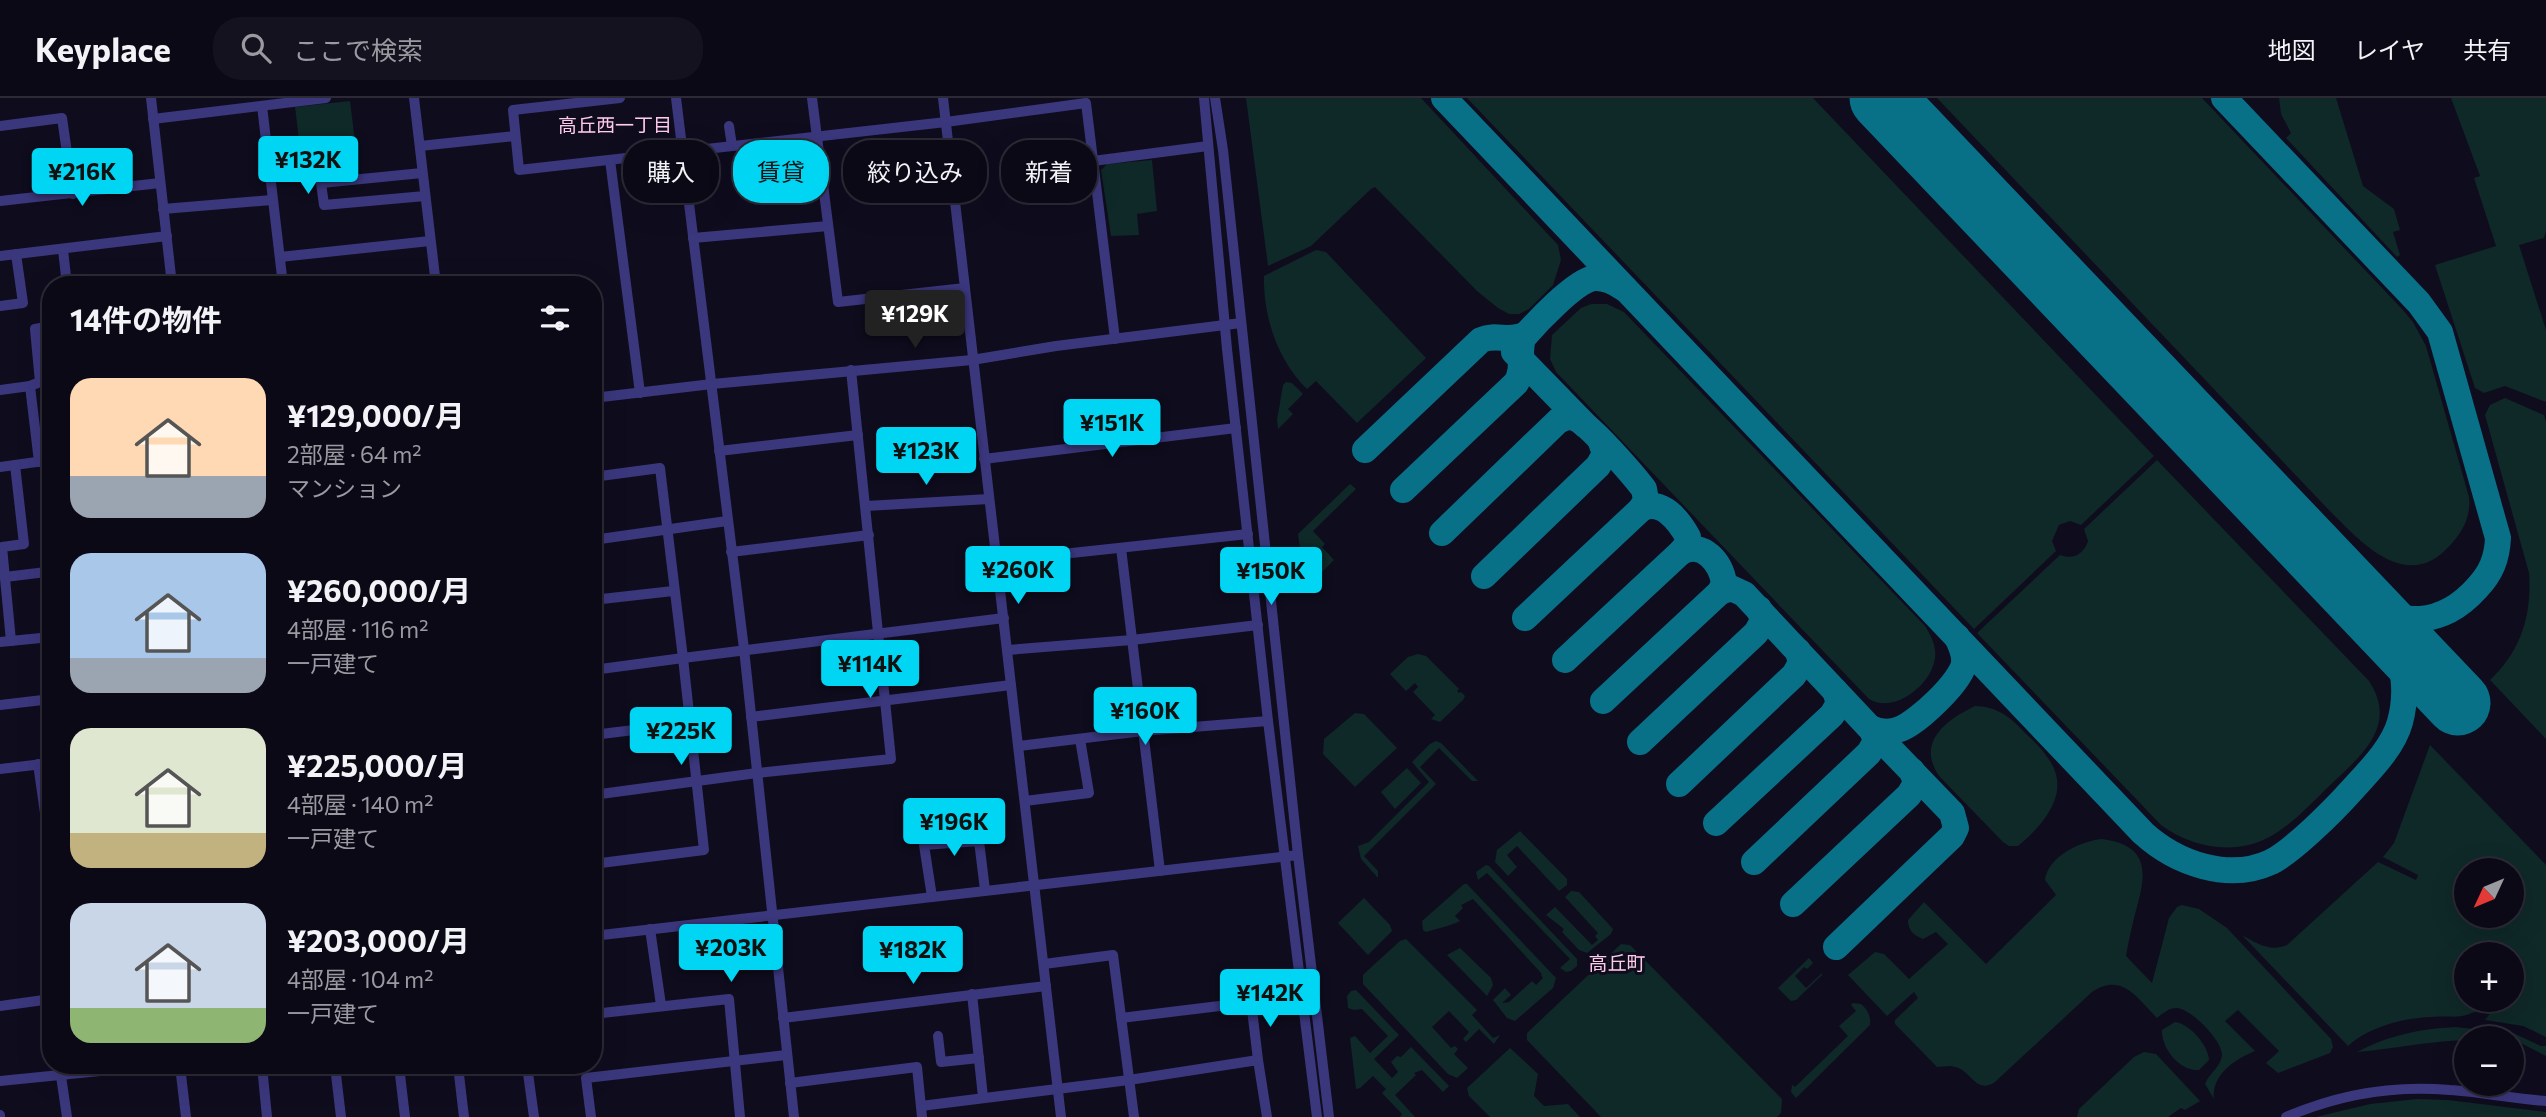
<!DOCTYPE html>
<html lang="ja">
<meta charset="utf-8">
<style>
:root{--surface:#0b0916;--page:#14121f;--text:#f1f3f6;--muted:#9a9aa1;--line:#2b2a35;--accent:#00d6f3}
body{margin:0;font-family:Commissioner,"Noto Sans JP",sans-serif;background:var(--page);color:var(--text);height:100vh;display:flex;flex-direction:column;font-size:26px;white-space:nowrap}
*{box-sizing:border-box;margin:0}
p{font-size:23px;color:var(--muted)}
.icon{flex:none;width:38px;height:38px;fill:none;stroke:currentColor;stroke-width:2;stroke-linecap:round;stroke-linejoin:round}
.map{position:relative;flex:1;overflow:hidden}
.drawer{position:absolute;left:42px;top:178px;width:560px;height:798px;display:flex;flex-direction:column;background:var(--surface);border-radius:28px;box-shadow:0 7px 28px #0002,0 0 0 2px var(--line)}
.drawer>*{flex:none}
.top-card{position:absolute;left:623px;top:42px;width:665px;height:63px;display:flex;gap:14px}
.needle{width:46px;rotate:226deg}
.tools{position:absolute;left:2454px;top:760px;display:grid;gap:14px}
.tools a{display:grid;place-items:center;width:70px;height:70px;border-radius:50%;background:var(--surface);box-shadow:0 7px 28px #0002,0 0 0 2px var(--line);font-size:35px}
.price{position:absolute;translate:-50% -60px;padding:0 16px;border-radius:7px;background:var(--accent);color:#111;font-size:23px;line-height:46px;filter:drop-shadow(0 2px 4px #0008)}
.price::after{content:'';position:absolute;left:50%;top:42px;width:21px;height:16px;margin-left:-10px;background:inherit;clip-path:polygon(0 0,100% 0,50% 100%)}
.price.on{background:#222;color:#fff}
ul{padding:0;list-style:none}
li{display:flex;align-items:center;gap:21px;height:175px;padding:0 28px}
li span{display:grid;place-items:center;flex:none;width:196px;height:140px;border-radius:21px;color:#555}
li>.icon{margin-inline-start:auto}
span .icon{width:84px;height:84px;fill:#fffc;stroke-width:1}
li b{font-size:30px}
h2{display:flex;justify-content:space-between;align-items:center;height:84px;padding:0 28px;font-size:30px}
.tag{padding:0 24px;border-radius:28px;background:var(--surface);box-shadow:0 7px 28px #0002,0 0 0 2px var(--line);font-size:24px;line-height:63px}
.tag.on{background:var(--accent);color:#111}
header{display:flex;align-items:center;gap:42px;box-sizing:border-box;height:98px;padding:0 35px;background:var(--surface);border-bottom:2px solid var(--line)}
header strong{font-size:33px}
nav{display:flex;gap:38px;margin-inline-start:auto;font-size:24px}
.search{width:490px;height:63px;background:var(--page);display:flex;align-items:center;gap:18px;box-sizing:border-box;padding:0 24px;border-radius:28px;color:var(--muted);font-size:26px}
.map>svg:first-child{display:block}
.green{fill:#0f2828;fill-rule:evenodd}
.lines{fill:none;stroke-linecap:round;stroke-linejoin:round}
.taxiway{stroke:#087188;stroke-width:26}
.runway{stroke:#087188;stroke-width:65}
.minor{stroke:#3b377d;stroke-width:10}
.labels{text-anchor:middle;stroke-width:6;stroke-linejoin:round;paint-order:stroke}
.neighbourhood-label{font-size:19px;fill:#ffcbeb;stroke:#0f0c1e}
</style>
<header>
<strong>Keyplace</strong>
<div class="search"><svg class="icon" aria-label="search" viewBox="0 0 24 24"><circle cx="10" cy="10" r="6"/><path d="M15 15l6 6"/></svg>ここで検索</div>
<nav><a>地図</a><a>レイヤ</a><a>共有</a></nav>
</header>
<div class="map">
<svg width="2546" height="1019" viewBox="0 0 2546 1019">
<rect width="100%" height="100%" fill="#0f0c1e"/>
<g class="green">
<path d="M1246,0H1421L1558,147L1561,162L1553,187L1529,211L1519,216H1509L1498,210L1477,193L1375,89L1371,91L1311,148L1268,168Z"/>
<path d="M1467,0H1813L2154,358L2081,427L2070,423L2059,427L2052,443L2056,453L1974,531Z"/>
<path d="M1937,0H2202L2402,211L2413,224L2426,248L2469,399C2471,416 2464,432 2453,444C2408,499 2361,444 2327,410Z"/>
<path d="M2279,0H2336L2363,88L2394,111L2400,132L2393,134L2400,157L2397,159L2286,40L2291,35L2281,16Z"/>
<path d="M2451,0H2546V133L2544,140L2519,147L2546,232V304L2505,288L2484,295L2475,290L2435,167L2496,148L2474,80L2480,78Z"/>
<path d="M350,3L357,59L302,66L295,9Z"/>
<path d="M1152,62L1157,113L1137,116L1139,137L1111,138L1101,72L1107,66Z"/>
<path d="M1316,152L1326,154L1426,260L1357,325L1316,283L1307,291C1278,263 1263,219 1264,178Z"/>
<path d="M1591,206H1607L1624,214L1925,528C1932,539 1938,551 1934,565C1928,589 1893,616 1869,601L1556,274L1550,261L1552,237L1581,210Z"/>
<path d="M1286,284L1292,285L1303,296L1288,311L1293,316L1278,331L1277,322L1283,287Z"/>
<path d="M2505,300L2544,317L2546,324V641L2490,582C2521,553 2532,517 2529,475L2485,317L2490,307Z"/>
<path d="M2157,362L2369,583C2400,630 2357,661 2326,691C2310,707 2293,725 2273,737C2238,758 2193,751 2161,727L1977,535L2060,457C2073,462 2084,456 2088,443L2084,431Z"/>
<path d="M1350,386L1356,391L1313,433L1325,446L1322,449L1334,462L1309,487L1304,479L1298,436Z"/>
<path d="M1418,556L1426,558L1459,591L1457,593L1459,595L1461,594L1465,598L1463,602L1440,624L1431,621L1435,617L1413,594L1418,589L1415,585L1406,593L1390,576L1408,559Z"/>
<path d="M1975,608C1997,608 2012,620 2026,636C2034,643 2042,651 2048,660C2073,694 2043,727 2018,748H2009L2003,744L1939,678C1916,644 1946,622 1975,608Z"/>
<path d="M1355,615L1364,616L1397,650L1355,689L1323,656L1324,641Z"/>
<path d="M1436,643L1441,645L1478,683H1472L1439,650L1420,669L1436,686L1364,758L1378,773V780L1361,761L1358,748L1369,744L1429,684L1412,664L1430,646Z"/>
<path d="M2430,647L2546,767V939L2523,928L2485,922L2493,912L2484,909C2460,923 2457,917 2431,919C2403,920 2369,929 2348,948L2242,837C2258,846 2270,854 2287,847L2378,764L2416,782L2418,777L2383,759L2394,745ZM2466,772H2511V817H2466ZM2466,856H2511V901H2466Z"/>
<path d="M1407,670L1421,685L1395,711L1381,694Z"/>
<path d="M1520,733L1567,781V787L1559,793L1517,748L1507,757L1517,769L1508,778L1495,764L1497,752Z"/>
<path d="M2102,741C2156,748 2144,783 2134,820C2131,833 2128,846 2126,858L2152,885L2169,820L2177,809L2182,807L2199,811L2227,830L2331,941L2333,949L2330,955L2278,975L2266,965L2279,953L2238,912L2225,923L2255,953C2235,961 2211,977 2214,1001L2205,986C2209,975 2221,969 2222,957C2222,942 2191,911 2177,910C2169,910 2163,915 2157,920C2137,900 2122,874 2092,894L1995,984C1976,997 1971,972 1955,969C1950,967 1943,969 1937,969L1895,926V922L1918,900L1914,894L1887,918L1848,877L1875,854L1884,856L1909,881L1948,846L1936,834L1923,841C1914,837 1908,833 1908,822L1924,804L1986,866L2056,797L2045,782C2048,758 2081,743 2102,741Z"/>
<path d="M1486,767L1489,768L1577,861V868L1571,873L1566,874L1560,870L1570,861L1487,775L1478,782L1476,774Z"/>
<path d="M1464,786H1467L1556,880L1553,890L1515,923L1507,920L1493,902L1505,890L1511,897L1502,905L1509,904L1532,883L1536,887L1543,880L1541,877L1542,876L1473,801L1461,807L1463,810L1455,818L1460,823C1453,827 1436,831 1426,834L1423,832L1422,823Z"/>
<path d="M1571,793L1579,794L1613,831L1611,836L1587,855L1579,852L1562,834L1564,831L1546,817L1555,809L1592,847L1598,842L1595,838L1598,835L1565,799Z"/>
<path d="M1364,800L1390,827L1392,833L1368,857L1338,825Z"/>
<path d="M1406,841L1477,912L1472,917L1493,940L1500,937L1494,946L1479,931L1466,944L1463,941L1469,934L1449,913L1432,929L1451,950L1455,948L1458,951L1454,956L1468,970L1457,980L1448,976L1363,886V877L1366,874L1400,843Z"/>
<path d="M1621,846L1630,847L1782,1001L1781,1015L1777,1019H1601L1527,942V935Z"/>
<path d="M1460,850L1491,880L1493,887L1487,898L1447,857Z"/>
<path d="M1809,860L1813,865L1807,871L1804,869L1795,878L1806,890L1822,875V877L1796,902L1791,903L1778,890Z"/>
<path d="M1356,892L1399,937L1374,961L1392,980L1398,974L1391,964L1397,958L1401,959L1411,949L1449,988L1443,994L1422,972L1414,975L1416,977L1395,997L1415,1019H1400L1402,1016L1382,995L1386,991L1373,978L1360,990L1356,991L1350,940L1355,938L1370,955L1388,938L1362,911L1354,912L1348,910L1347,898L1351,893Z"/>
<path d="M1853,905L1861,906C1868,912 1871,918 1870,927L1796,1000L1791,994L1792,987L1795,989L1848,938L1839,928L1856,913L1851,907Z"/>
<path d="M2175,924C2190,926 2208,947 2209,962L2199,972C2180,974 2161,950 2162,932Z"/>
<path d="M2455,929L2513,935L2541,948H2546V958L2511,940H2466V942C2429,943 2393,951 2357,954C2389,937 2420,931 2455,929Z"/>
<path d="M1510,950L1538,976L1534,998L1544,1008L1568,1006L1580,1019H1490L1469,998L1467,990Z"/>
<path d="M2144,954L2156,956L2200,1003L2185,1012L2181,1010L2168,1019H2077L2079,1011L2134,959Z"/>
<path d="M2417,1001L2448,1002L2546,1014V1019H2316L2370,1006Z"/>
</g>
<g class="lines">
<g class="taxiway">
<path d="M1444,0L2143,735C2176,765 2228,784 2271,764C2293,753 2334,712 2351,693C2368,674 2393,650 2400,624C2409,590 2403,563 2388,531"/>
<path d="M2224,0L2419,205L2440,234L2498,440C2497,461 2491,475 2477,490C2443,528 2399,531 2359,500"/>
<path d="M1514,254L1585,327"/>
<path d="M1365,352L1481,242C1496,235 1511,245 1526,236"/>
<path d="M1403,392L1516,285C1525,270 1518,257 1523,240C1536,225 1575,183 1594,180C1606,179 1615,185 1625,191"/>
<path d="M1442,435L1558,323C1564,320 1568,318 1574,320C1588,324 1634,378 1644,391L1646,402L1641,411C1661,399 1679,423 1688,439L1686,448L1681,454C1703,442 1721,465 1724,485L1720,494L1731,490L1744,496L1869,629C1878,634 1890,635 1900,631C1917,625 1962,583 1964,565C1965,555 1961,548 1957,539"/>
<path d="M1484,478L1598,368L1605,356L1601,344"/>
<path d="M1525,520L1641,411"/>
<path d="M1565,562L1681,454"/>
<path d="M1603,603L1720,494"/>
<path d="M1640,644L1756,535L1763,523L1759,511"/>
<path d="M1679,686L1794,577L1801,565L1798,553"/>
<path d="M1716,725L1832,617L1839,605L1835,593"/>
<path d="M1754,764L1869,655L1876,643L1872,632"/>
<path d="M1793,806L1909,697L1916,685L1912,673"/>
<path d="M1836,849L1952,738L1956,730L1952,715L1869,629"/>
</g>
<path class="runway" d="M1882,0L2458,605"/>
<g class="minor">
<path d="M151,0L172,187"/>
<path d="M414,0L436,187"/>
<path d="M620,0L513,12L519,72L946,24L1086,5L1115,241"/>
<path d="M676,0L744,551L794,1019"/>
<path d="M812,0L838,204L965,190"/>
<path d="M943,0L1061,1019"/>
<path d="M1204,0L1227,251L1268,623L1317,1019"/>
<path d="M1215,0L1223,52L1298,757L1329,1019"/>
<path d="M262,8L283,187"/>
<path d="M153,21L326,0"/>
<path d="M0,28L62,20L73,96"/>
<path d="M729,28L732,48"/>
<path d="M420,48L515,38"/>
<path d="M610,62L640,295"/>
<path d="M1093,63L1208,48"/>
<path d="M422,75L321,85L324,107L425,98"/>
<path d="M0,103L160,85"/>
<path d="M163,111L272,102"/>
<path d="M693,140L828,128"/>
<path d="M63,152L67,187"/>
<path d="M0,158L167,138"/>
<path d="M280,159L430,143"/>
<path d="M0,208L23,205L16,156"/>
<path d="M30,288L39,364"/>
<path d="M0,292L30,288L40,284L35,231L51,228"/>
<path d="M593,300L712,286L972,262L1056,248L1241,225"/>
<path d="M719,353L858,337"/>
<path d="M984,361L1236,330"/>
<path d="M0,369L51,362"/>
<path d="M593,379L660,370L683,560L1004,520"/>
<path d="M866,408L989,401"/>
<path d="M593,442L727,423"/>
<path d="M1121,450L1160,773"/>
<path d="M731,454L869,437"/>
<path d="M998,463L1248,436"/>
<path d="M50,474H46L51,505"/>
<path d="M5,479L46,474"/>
<path d="M593,502L673,493"/>
<path d="M11,543L2,449L24,446L15,367"/>
<path d="M0,544L51,539"/>
<path d="M1008,552L1132,542L1258,527"/>
<path d="M593,572L683,560L704,752L593,766"/>
<path d="M0,607L51,601"/>
<path d="M751,619L1011,587"/>
<path d="M593,637L691,625"/>
<path d="M1019,648L1143,633L1268,623"/>
<path d="M38,666L47,729H51"/>
<path d="M0,671L51,665"/>
<path d="M593,697L757,675L891,661L851,272"/>
<path d="M1025,703L1089,695L1080,641"/>
<path d="M932,799L924,747L979,743L985,792"/>
<path d="M650,831L661,907"/>
<path d="M593,838L1298,757"/>
<path d="M1044,866L1113,857L1134,1019"/>
<path d="M972,896L983,999"/>
<path d="M1251,903L1258,962"/>
<path d="M0,908L51,901"/>
<path d="M593,916L729,901L740,1019"/>
<path d="M783,920L1046,888"/>
<path d="M1121,920L1302,898"/>
<path d="M938,938L941,964L979,960"/>
<path d="M180,968L186,1019"/>
<path d="M262,968L267,1019"/>
<path d="M335,968L341,1019"/>
<path d="M399,968L405,1019"/>
<path d="M458,968L464,1019"/>
<path d="M527,968L534,1019"/>
<path d="M61,978L67,1019"/>
<path d="M0,983L150,968"/>
<path d="M790,985L917,969L922,1019"/>
<path d="M921,1008L1129,982L1258,962L1267,1019"/>
<path d="M0,1017V1019"/>
<path d="M591,1019L586,980L786,957"/>
<path d="M2286,1019C2337,997 2394,987 2450,992C2482,994 2514,1001 2546,1003"/>
</g>
</g>
<g class="labels">
<g class="neighbourhood-label">
<text x="615" y="34">高丘西一丁目</text>
<text x="1617" y="872">高丘町</text>
</g>
</g>
</svg>
<div class="tools">
<a><svg class="needle" viewBox="-14 -14 28 28"><path d="M0-13l5 13h-10z" fill="#e53935"/><path d="M0 13l5-13h-10z" fill="#9a9aa1"/></svg></a>
<a>+</a>
<a>−</a>
</div>
<b class="price" style="left:308px;top:98px">¥132K</b>
<b class="price" style="left:82px;top:110px">¥216K</b>
<b class="price on" style="left:915px;top:252px">¥129K</b>
<b class="price" style="left:1112px;top:361px">¥151K</b>
<b class="price" style="left:926px;top:389px">¥123K</b>
<b class="price" style="left:1018px;top:508px">¥260K</b>
<b class="price" style="left:1271px;top:509px">¥150K</b>
<b class="price" style="left:870px;top:602px">¥114K</b>
<b class="price" style="left:1145px;top:649px">¥160K</b>
<b class="price" style="left:681px;top:669px">¥225K</b>
<b class="price" style="left:954px;top:760px">¥196K</b>
<b class="price" style="left:731px;top:886px">¥203K</b>
<b class="price" style="left:913px;top:888px">¥182K</b>
<b class="price" style="left:1270px;top:931px">¥142K</b>
<div class="top-card">
<a class="tag">購入</a>
<a class="tag on">賃貸</a>
<a class="tag">絞り込み</a>
<a class="tag">新着</a>
</div>
<section class="drawer">
<h2>14件の物件<svg class="icon" aria-label="filters" viewBox="0 0 24 24"><path d="M4 7h16M4 17h16"/><circle cx="9" cy="7" r="2"/><circle cx="15" cy="17" r="2"/></svg></h2>
<ul>
<li><span style="background:linear-gradient(#ffd9b3 70%,#9aa5b1 0)"><svg class="icon" aria-label="home" viewBox="0 0 24 24"><path d="M3 11l9-7 9 7M6 9v11h12V9"/></svg></span><div><b>¥129,000/月</b><p>2部屋 · 64 m²</p><p>マンション</p></div></li>
<li><span style="background:linear-gradient(#a9c7e8 75%,#9aa5b1 0)"><svg class="icon" aria-label="home" viewBox="0 0 24 24"><path d="M3 11l9-7 9 7M6 9v11h12V9"/></svg></span><div><b>¥260,000/月</b><p>4部屋 · 116 m²</p><p>一戸建て</p></div></li>
<li><span style="background:linear-gradient(#dfe7d0 75%,#c2b280 0)"><svg class="icon" aria-label="home" viewBox="0 0 24 24"><path d="M3 11l9-7 9 7M6 9v11h12V9"/></svg></span><div><b>¥225,000/月</b><p>4部屋 · 140 m²</p><p>一戸建て</p></div></li>
<li><span style="background:linear-gradient(#c9d6e8 75%,#8fb573 0)"><svg class="icon" aria-label="home" viewBox="0 0 24 24"><path d="M3 11l9-7 9 7M6 9v11h12V9"/></svg></span><div><b>¥203,000/月</b><p>4部屋 · 104 m²</p><p>一戸建て</p></div></li>
</ul>
</section>
</div>
